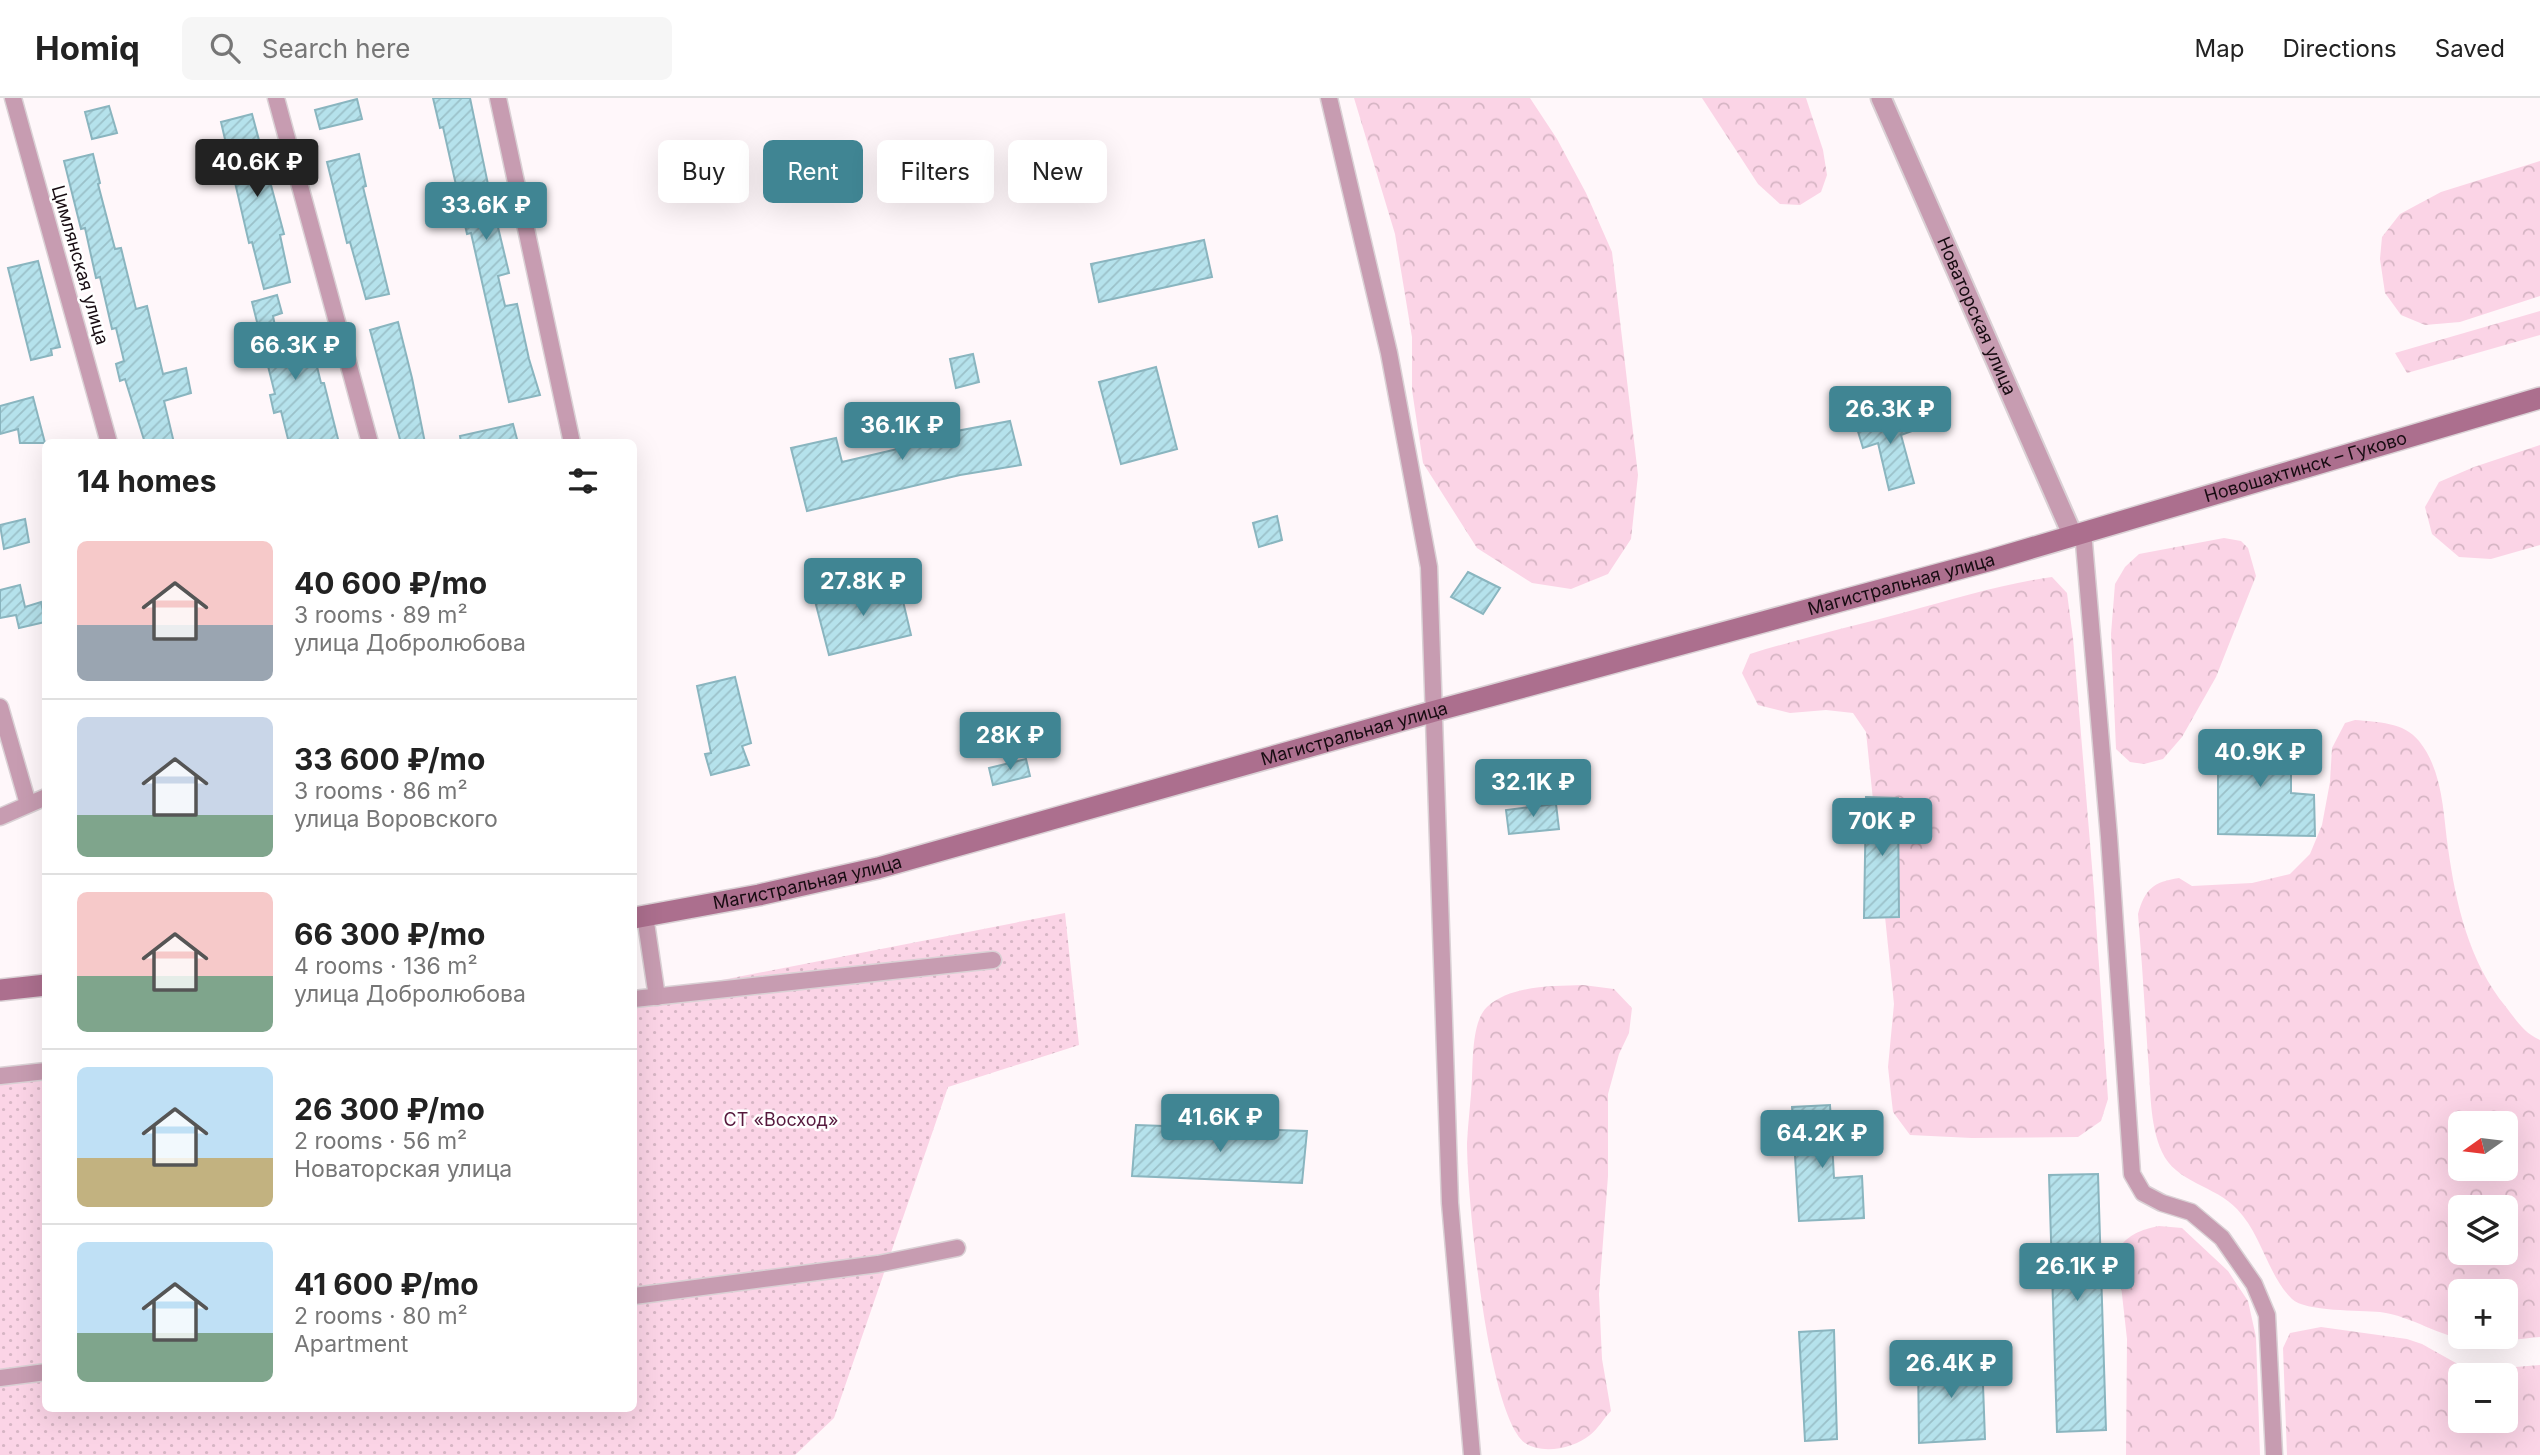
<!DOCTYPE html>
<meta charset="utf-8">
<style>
:root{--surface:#fff;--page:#f6f6f6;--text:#222;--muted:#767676;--line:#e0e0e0;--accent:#408593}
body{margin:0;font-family:Inter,sans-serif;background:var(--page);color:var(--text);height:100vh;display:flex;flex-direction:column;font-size:26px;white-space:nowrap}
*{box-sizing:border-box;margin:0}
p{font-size:23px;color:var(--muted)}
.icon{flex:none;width:38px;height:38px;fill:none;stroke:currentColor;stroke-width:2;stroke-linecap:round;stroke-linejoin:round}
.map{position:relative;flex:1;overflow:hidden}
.drawer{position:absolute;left:42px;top:341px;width:595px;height:973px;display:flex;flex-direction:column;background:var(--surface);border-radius:10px;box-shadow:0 7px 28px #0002}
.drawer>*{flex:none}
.top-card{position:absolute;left:658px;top:42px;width:665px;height:63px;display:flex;gap:14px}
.needle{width:46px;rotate:256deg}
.controls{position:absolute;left:2448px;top:1013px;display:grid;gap:14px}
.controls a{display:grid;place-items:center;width:70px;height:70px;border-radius:10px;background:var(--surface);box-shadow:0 7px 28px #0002;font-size:35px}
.price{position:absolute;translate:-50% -60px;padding:0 16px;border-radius:7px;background:var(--accent);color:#fff;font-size:23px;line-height:46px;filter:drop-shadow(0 2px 4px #0008)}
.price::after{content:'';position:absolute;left:50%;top:42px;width:21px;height:16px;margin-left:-10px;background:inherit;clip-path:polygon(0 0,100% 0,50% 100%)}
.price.selected{background:#222;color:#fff}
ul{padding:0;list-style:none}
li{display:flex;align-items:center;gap:21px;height:175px;padding:0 35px}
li+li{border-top:2px solid var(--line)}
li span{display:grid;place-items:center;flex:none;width:196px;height:140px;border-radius:10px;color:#555}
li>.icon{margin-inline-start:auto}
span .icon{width:84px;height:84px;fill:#fffc;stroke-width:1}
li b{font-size:30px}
h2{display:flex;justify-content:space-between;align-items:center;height:84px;padding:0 35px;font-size:30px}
.chip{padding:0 24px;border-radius:10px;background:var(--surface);box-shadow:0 7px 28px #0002;font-size:24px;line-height:63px}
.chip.selected{background:var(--accent);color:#fff}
header{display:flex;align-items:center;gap:42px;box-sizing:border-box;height:98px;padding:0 35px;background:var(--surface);border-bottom:2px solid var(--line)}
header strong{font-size:33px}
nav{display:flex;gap:38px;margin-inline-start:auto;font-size:24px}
.search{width:490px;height:63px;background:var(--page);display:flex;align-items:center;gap:18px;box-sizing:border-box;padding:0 24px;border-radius:10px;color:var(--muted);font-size:26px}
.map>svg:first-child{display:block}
.forest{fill:url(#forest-crowns);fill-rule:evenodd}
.garden{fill:url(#garden-dots)}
.building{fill:url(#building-hatch);stroke:#8ab5bf;stroke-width:2}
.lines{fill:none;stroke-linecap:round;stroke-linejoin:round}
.minor-casing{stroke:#dad1d5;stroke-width:19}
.tertiary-casing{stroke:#dad1d5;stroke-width:23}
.secondary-casing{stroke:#dad1d5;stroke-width:24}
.minor{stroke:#c79cb1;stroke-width:16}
.tertiary{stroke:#c79cb1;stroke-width:19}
.secondary{stroke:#ac6f8e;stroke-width:21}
.labels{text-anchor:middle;stroke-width:5;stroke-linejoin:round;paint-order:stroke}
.street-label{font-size:18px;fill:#180c12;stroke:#fff}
.park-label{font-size:18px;fill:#56193d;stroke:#fff}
</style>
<header>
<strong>Homiq</strong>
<div class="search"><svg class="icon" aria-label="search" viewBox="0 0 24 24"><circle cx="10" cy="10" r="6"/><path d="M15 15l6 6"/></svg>Search here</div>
<nav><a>Map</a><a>Directions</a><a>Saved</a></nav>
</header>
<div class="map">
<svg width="2540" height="1357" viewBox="0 0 2540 1357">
<defs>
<pattern id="forest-crowns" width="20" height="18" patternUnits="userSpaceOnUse" patternTransform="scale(1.75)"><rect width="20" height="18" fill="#fbd4e6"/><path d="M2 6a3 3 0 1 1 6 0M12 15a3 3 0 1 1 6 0" fill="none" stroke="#d6b5c4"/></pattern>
<pattern id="garden-dots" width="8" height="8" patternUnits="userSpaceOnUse" patternTransform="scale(1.75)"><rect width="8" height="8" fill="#fbd4e6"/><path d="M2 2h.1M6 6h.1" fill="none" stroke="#d6b5c4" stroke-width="1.8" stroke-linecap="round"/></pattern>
<pattern id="building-hatch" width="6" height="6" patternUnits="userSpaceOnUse" patternTransform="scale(1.75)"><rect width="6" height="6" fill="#b5e2ec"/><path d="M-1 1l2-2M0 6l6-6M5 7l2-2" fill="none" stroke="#9bc1c9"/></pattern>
</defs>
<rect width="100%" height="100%" fill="#fff7fa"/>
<g class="forest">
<path d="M1354,0H1530L1557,41L1586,95L1612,154L1638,377L1631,441L1608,476L1571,491L1532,485L1477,450L1423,365L1412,292V239L1395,136Z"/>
<path d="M1702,0H1806L1823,52L1827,77L1821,94L1800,107L1780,106L1758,86Z"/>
<path d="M2540,63V198L2460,224L2425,227L2401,217L2385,195L2380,161L2382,139L2400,116L2441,94Z"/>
<path d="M2540,213V237L2407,275L2395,255Z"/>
<path d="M2540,347V447L2491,461L2459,459L2432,436L2425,409L2439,384L2474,369Z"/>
<path d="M2224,440L2241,443L2248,450L2256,478L2216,579L2182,639L2163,661L2144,666L2130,664L2116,651L2111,536L2115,486L2125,469L2139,456Z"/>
<path d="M2052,479L2067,495L2073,540L2094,793L2108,1001L2101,1023L2078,1039L1972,1040L1910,1037L1893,1014L1888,969L1894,906L1866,634L1853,615L1826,612L1790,615L1758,607L1742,575L1750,556C1801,540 1854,528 1906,514C1954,501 2002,486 2052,479Z"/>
<path d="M2355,622C2377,624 2404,624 2419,643C2443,673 2443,714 2448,750C2456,807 2469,864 2506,909C2517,923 2524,935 2540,942V1239C2518,1241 2493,1245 2471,1242C2439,1239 2412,1218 2380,1214C2360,1212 2305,1214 2292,1201C2268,1178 2262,1137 2237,1111C2216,1088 2175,1084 2162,1054C2149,1025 2151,991 2148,960C2145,912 2142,864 2138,816C2145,791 2153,784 2179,780L2192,788L2252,785L2290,776L2310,756L2322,727L2330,684L2332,650L2345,625ZM2460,1026H2506V1071H2460ZM2460,1110H2506V1155H2460ZM2460,1194H2506V1239H2460Z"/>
<path d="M1583,887L1614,891L1632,910L1629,935L1619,956L1608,996V1078L1599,1196L1602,1261L1611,1313C1604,1320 1598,1331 1590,1337C1574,1350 1543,1357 1525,1345C1487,1316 1467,1096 1467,1045C1468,1024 1471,1002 1472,981C1473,962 1472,923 1487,909C1511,887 1553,888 1583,887Z"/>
<path d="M2159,1128L2182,1130L2228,1173L2248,1203L2256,1239L2260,1357H2126L2127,1241L2117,1152C2129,1136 2140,1132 2159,1128Z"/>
<path d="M2321,1229L2407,1241L2422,1246L2463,1269L2478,1272L2540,1267V1357H2287L2283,1250L2290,1235ZM2460,1278H2506V1323H2460Z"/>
</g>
<path class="garden" d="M1065,815L1079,947L948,989L834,1320L795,1357H0V971L45,966L46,1311H634V896L681,890Z"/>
<g class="building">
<path d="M433,0H470L490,96L509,175L498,178L505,208L517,206L529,261L540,297L509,304L471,135L467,136L443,29L440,30Z"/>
<path d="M357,1L362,21L320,31L315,12Z"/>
<path d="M109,8L117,35L92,41L85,14Z"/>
<path d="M252,16L284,136L280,137L290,184L264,191L252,144L249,145L221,24Z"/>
<path d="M93,56L100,85L98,86L115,151L121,150L136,211L147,208L163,276L186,270L191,295L164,303L174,345H145L125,281L120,283L116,266L124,263L116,230L112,231L100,179L96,180L85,130L81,131L64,63Z"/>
<path d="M359,56L366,88L363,89L389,196L366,201L350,144L347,145L327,64Z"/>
<path d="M1204,142L1212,179L1099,204L1091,166Z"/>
<path d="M38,163L60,249L51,251L52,257L31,262L8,170Z"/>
<path d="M277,197L282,215L273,218L279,248L310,240L321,285H324L339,345H289L281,313L274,315L270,297L275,296L252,204Z"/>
<path d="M398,224L412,280L425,345H401L370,232Z"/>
<path d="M973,256L979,284L956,290L950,261Z"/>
<path d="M1156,269L1177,351L1121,366L1099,284Z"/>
<path d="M33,299L45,345H20L18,331L0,336V308Z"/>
<path d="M1908,312L1915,332L1901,337L1914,385L1889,392L1878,345L1863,350L1856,327Z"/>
<path d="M948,322L951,334L1010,323L1021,367L960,377L807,413L791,350L836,340L842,364L906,349L902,332Z"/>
<path d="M513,326L518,345H461L460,338Z"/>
<path d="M1277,418L1282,442L1259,449L1253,425Z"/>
<path d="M25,421L29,444L4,451L0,427Z"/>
<path d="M1468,474L1500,490L1483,516L1451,499Z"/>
<path d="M898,482L911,537L829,557L815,503Z"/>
<path d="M20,487L25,509L41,504L45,524L19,530L16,517L0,520V492Z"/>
<path d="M735,579L751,645L742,648L749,667L711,677L705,656L711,655L697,588Z"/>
<path d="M2218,638L2291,639V695L2314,697L2315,738L2218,736Z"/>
<path d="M1026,661L1030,678L993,687L989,670Z"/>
<path d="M1866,699L1898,700L1899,819L1864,820Z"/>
<path d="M1556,706L1559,731L1509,736L1506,712Z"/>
<path d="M1830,1007L1834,1080L1862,1078L1864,1120L1799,1123L1792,1009Z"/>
<path d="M1136,1027L1307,1033L1302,1085L1132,1078Z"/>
<path d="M2098,1076L2106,1332L2057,1334L2049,1077Z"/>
<path d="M1834,1232L1837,1341L1805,1343L1799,1234Z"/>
<path d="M1982,1260L1985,1341L1919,1345L1918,1261Z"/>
</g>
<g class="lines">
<g class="minor-casing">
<g id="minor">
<path d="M13,0L109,345"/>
<path d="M276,0L370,345"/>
<path d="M498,0L572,345"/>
<path d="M1329,0L1389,255L1429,469L1450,1105L1472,1357"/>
<path d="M2083,433L2109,739L2132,1076L2143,1095L2162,1105L2191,1114L2222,1140L2254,1186L2267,1217L2274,1357"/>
<path d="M0,609L28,706"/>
<path d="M0,719L46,699"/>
<path d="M645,818L657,899"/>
<path d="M634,901L993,862"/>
<path d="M0,978L46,973"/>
<path d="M634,1198L878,1166L957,1150"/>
<path d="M0,1280L46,1274"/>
</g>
</g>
<g class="tertiary-casing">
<g id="tertiary">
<path id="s1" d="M1881,0L2072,436"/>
</g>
</g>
<g class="secondary-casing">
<g id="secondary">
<path id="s2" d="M634,820L759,797L878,770L1435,613L1991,462L2540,300"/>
<path d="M0,892L46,887"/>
</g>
</g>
<use href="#minor" class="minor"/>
<use href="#tertiary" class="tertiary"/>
<use href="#secondary" class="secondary"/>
</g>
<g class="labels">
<g class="street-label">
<text transform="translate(80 167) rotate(74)" y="6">Цимлянская улица</text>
<text dy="6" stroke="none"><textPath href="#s1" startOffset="238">Новаторская улица</textPath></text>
<text dy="6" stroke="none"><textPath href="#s2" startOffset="1732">Новошахтинск – Гуково</textPath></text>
<text dy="6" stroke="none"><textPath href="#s2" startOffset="1311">Магистральная улица</textPath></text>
<text dy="6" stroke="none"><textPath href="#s2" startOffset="744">Магистральная улица</textPath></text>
<text dy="6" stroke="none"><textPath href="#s2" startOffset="177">Магистральная улица</textPath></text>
</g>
<g class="park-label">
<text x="781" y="1028">СТ «Восход»</text>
</g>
</g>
</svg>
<div class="controls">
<a><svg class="needle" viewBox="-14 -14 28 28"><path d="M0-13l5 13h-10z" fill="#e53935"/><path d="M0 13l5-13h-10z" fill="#767676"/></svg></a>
<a><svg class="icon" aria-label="layers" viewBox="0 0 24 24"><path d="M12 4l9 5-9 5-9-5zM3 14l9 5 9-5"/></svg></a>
<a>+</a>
<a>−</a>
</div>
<b class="price selected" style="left:257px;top:101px">40.6K ₽</b>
<b class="price" style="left:486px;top:144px">33.6K ₽</b>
<b class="price" style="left:295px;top:284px">66.3K ₽</b>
<b class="price" style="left:1890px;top:348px">26.3K ₽</b>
<b class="price" style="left:902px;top:364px">36.1K ₽</b>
<b class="price" style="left:863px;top:520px">27.8K ₽</b>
<b class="price" style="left:1010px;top:674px">28K ₽</b>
<b class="price" style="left:2260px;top:691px">40.9K ₽</b>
<b class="price" style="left:1533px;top:721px">32.1K ₽</b>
<b class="price" style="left:1882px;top:760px">70K ₽</b>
<b class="price" style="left:1220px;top:1056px">41.6K ₽</b>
<b class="price" style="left:1822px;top:1072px">64.2K ₽</b>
<b class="price" style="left:2077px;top:1205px">26.1K ₽</b>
<b class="price" style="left:1951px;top:1302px">26.4K ₽</b>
<div class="top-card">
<a class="chip">Buy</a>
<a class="chip selected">Rent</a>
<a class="chip">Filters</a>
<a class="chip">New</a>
</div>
<section class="drawer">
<h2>14 homes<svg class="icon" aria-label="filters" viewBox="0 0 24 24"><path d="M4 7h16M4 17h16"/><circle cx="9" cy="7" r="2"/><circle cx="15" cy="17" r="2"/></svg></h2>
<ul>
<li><span style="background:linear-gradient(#f6c9c9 60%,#9aa5b1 0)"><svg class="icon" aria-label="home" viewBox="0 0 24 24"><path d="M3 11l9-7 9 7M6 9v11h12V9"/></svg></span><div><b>40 600 ₽/mo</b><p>3 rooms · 89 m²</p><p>улица Добролюбова</p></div></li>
<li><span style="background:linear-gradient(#c9d6e8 70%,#7fa58c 0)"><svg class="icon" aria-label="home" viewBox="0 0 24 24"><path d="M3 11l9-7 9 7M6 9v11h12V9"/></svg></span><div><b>33 600 ₽/mo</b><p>3 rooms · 86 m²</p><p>улица Воровского</p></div></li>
<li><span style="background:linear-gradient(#f6c9c9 60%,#7fa58c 0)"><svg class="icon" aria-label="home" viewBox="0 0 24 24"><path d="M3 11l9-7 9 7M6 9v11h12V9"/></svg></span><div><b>66 300 ₽/mo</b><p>4 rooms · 136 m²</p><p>улица Добролюбова</p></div></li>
<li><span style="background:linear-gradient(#bfe0f5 65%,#c2b280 0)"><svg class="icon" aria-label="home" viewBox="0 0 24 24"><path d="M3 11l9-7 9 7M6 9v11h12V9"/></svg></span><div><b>26 300 ₽/mo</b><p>2 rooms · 56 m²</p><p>Новаторская улица</p></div></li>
<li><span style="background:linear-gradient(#bfe0f5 65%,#7fa58c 0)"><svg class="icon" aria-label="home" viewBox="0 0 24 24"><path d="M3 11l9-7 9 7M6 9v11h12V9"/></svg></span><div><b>41 600 ₽/mo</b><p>2 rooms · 80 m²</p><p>Apartment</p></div></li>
</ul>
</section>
</div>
